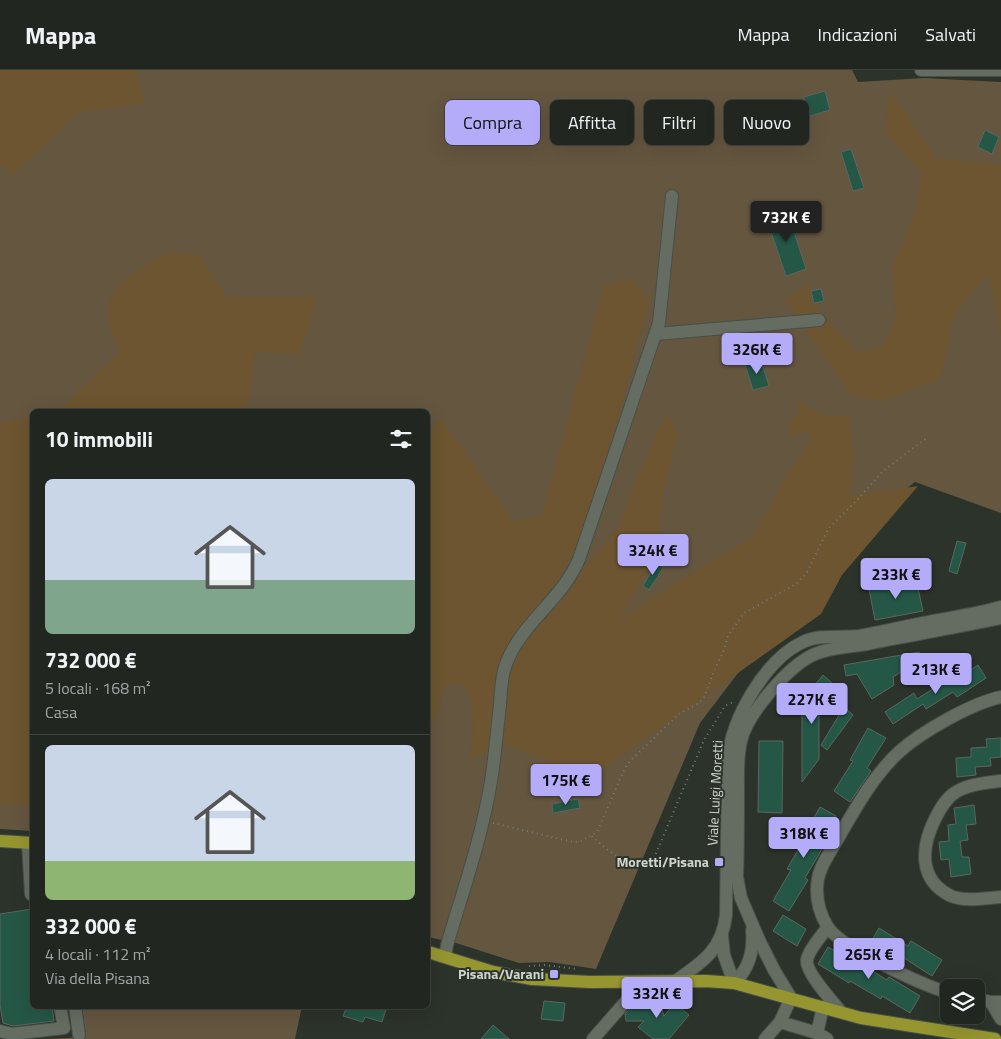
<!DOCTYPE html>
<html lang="it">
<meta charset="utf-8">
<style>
:root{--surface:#212620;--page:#2d322d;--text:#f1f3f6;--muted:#a2a5a5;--line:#3e433e;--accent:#b4acf9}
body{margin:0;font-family:"Titillium Web",sans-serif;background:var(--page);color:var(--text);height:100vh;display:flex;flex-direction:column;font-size:19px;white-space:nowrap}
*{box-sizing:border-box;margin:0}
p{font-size:16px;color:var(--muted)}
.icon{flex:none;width:28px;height:28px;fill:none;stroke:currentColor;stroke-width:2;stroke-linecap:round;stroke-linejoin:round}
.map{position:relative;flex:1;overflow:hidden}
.panel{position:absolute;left:30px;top:339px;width:400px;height:600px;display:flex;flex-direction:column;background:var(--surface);border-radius:8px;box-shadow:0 5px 20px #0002,0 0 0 1px var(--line)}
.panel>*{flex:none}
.banner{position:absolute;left:445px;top:30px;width:475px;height:45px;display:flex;gap:10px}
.controls{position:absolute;left:940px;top:909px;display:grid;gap:10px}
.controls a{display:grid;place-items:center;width:45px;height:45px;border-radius:8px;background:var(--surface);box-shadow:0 5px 20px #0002,0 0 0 1px var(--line);font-size:25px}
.price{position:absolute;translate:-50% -42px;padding:0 11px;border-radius:5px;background:var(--accent);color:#111;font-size:16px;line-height:32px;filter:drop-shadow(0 1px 2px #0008)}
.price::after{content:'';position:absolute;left:50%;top:30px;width:15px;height:11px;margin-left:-8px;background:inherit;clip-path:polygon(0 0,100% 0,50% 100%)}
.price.selected{background:#222;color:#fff}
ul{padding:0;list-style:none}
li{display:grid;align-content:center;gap:10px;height:265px;padding:0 15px}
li+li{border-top:1px solid var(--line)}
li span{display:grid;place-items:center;height:155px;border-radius:8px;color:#555}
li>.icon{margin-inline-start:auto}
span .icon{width:90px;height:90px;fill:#fffc;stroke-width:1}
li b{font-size:21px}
h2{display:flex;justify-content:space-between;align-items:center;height:60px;padding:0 15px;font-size:21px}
.pill{padding:0 18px;border-radius:8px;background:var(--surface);box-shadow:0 5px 20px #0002,0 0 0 1px var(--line);font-size:18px;line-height:45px}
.pill.selected{background:var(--accent);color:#111}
header{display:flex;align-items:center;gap:30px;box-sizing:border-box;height:70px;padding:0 25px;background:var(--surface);border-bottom:1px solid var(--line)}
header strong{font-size:24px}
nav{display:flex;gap:28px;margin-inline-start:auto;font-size:18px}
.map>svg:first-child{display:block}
.green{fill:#655640}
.forest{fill:#6c5530}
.building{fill:#255746;stroke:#5a6761}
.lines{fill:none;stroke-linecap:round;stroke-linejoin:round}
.minor-casing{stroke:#494f48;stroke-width:14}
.major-casing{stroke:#494f48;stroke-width:14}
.path{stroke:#777c75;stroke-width:2;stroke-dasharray:1 4;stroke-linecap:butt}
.minor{stroke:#656d63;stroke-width:12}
.major{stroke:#95962f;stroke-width:12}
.poi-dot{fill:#b4acf9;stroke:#2c332a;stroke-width:2}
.labels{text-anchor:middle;stroke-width:4;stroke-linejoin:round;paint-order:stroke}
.street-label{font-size:14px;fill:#d0d4cf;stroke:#2c332a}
.poi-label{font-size:14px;font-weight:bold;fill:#d0d4cf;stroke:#2c332a;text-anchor:end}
</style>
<header>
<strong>Mappa</strong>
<nav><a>Mappa</a><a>Indicazioni</a><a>Salvati</a></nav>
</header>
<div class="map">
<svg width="1001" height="969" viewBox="0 0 1001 969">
<rect width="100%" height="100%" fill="#2c332a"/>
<g class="green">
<path d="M0,0H852L858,12L924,8L1001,12V443L915,412L855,459L754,582L700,653L596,899L550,892L519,893L456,873L428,867V341H32V761L0,759Z"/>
<path d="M82,936H302L295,969H46L86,967Z"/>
</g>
<g class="forest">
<path d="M0,0H136L145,33L77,43L12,106L0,93Z"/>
<path d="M890,22L937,88L999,94L1001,96V265L988,204L953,247L942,308L881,332L850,324L785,230L810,213L811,232L858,283L882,276L896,248L892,198L915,142L921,102L885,63Z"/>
<path d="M168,183L200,185L227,227H317L300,285L256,282L246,341H58L119,283C116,271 109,258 108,246C106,214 144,195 168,183Z"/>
<path d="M632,209L649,231L586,465L559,506L577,507L621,454L633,417L666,344L678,362L663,424L659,454L663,472L620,550L669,517L751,468L792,397L811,371L809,361L790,367L788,352L799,344L797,330L822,345L849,347C852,374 856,399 849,426L918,416L842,505L821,544L590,708L505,674L470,690C472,673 478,620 460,613C455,611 450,612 446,616C439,625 441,639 436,649C434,652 430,655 428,657V359L442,349L513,451L542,446L604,215Z"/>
<path d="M32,347V734L0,735V353Z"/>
</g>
<g class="building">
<path d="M825,21L830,40L800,49L805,64L784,70L777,46L806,37L804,27Z"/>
<path d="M985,60L999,67L992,84L978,77Z"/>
<path d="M851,79L864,118L853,121L841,82Z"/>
<path d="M787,140L806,199L786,206L766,147Z"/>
<path d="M821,219L824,231L814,233L811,221Z"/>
<path d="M761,290L769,316L753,320L745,295Z"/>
<path d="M957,471L966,473L957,504L949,501Z"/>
<path d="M656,493L663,498L649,520L643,516Z"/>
<path d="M916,509L923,541L875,550L869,519Z"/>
<path d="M919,582L926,592L909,603L906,599L893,607L894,615L872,629L857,604L846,606L844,595Z"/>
<path d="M978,595L986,608L957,627L953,622L926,639L923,634L893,654L885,642L914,623L917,629L947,610L950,614Z"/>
<path d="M823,605L833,614L819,634V689L802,712V631Z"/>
<path d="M844,637L853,645L827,680L821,675Z"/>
<path d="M868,658L886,668L867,698L871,701L850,732L834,721L853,691L850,690Z"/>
<path d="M1001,668V687L990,688L991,696L975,697L976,705L957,707L956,688L971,687V678L987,677L986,669Z"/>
<path d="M759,671H783L782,743L758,742Z"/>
<path d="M578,729L580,738L553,743L552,734Z"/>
<path d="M974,735L976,754L966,755L968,770L960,771L962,787H969L971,804L951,807L949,789L941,790L939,772L949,771L948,755L956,754L954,738Z"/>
<path d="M820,737L836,746L818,777L822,779L805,808L808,810L789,841L773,831L791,800L787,799L805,768L803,767Z"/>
<path d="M32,839V936H52L54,951L13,956L3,953L0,935V844Z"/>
<path d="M783,845L806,859L797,876L773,861Z"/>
<path d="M879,858L908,876L911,871L942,890L932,906L904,888L900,894L899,893L869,875Z"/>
<path d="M828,877L855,893L856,891L887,910L889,907L920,926L910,943L882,926L881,929L850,911L849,913L818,894Z"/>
<path d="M544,931L565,933L563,951L541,949Z"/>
<path d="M659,931L664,946L675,933L689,945L669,969H653L638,957L644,951H626L625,944L636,932Z"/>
<path d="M347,936H387L382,952L365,947L363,952L343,946Z"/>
<path d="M493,955L509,969H481Z"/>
</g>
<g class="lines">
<g class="minor-casing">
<g id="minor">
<path d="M921,0H1001"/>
<path d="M656,264L819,250"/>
<path d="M1001,711C986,713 969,714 956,722C946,728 940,739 935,749C921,777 918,810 951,826C966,832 985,828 1001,827"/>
<path d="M28,773L31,824L32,825"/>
<path d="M828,857C822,865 808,881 807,890C805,902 833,932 841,942"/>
<path d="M722,866L724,885L734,913C749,899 754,880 752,860"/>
<path d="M445,887L447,875C463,821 482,767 491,711C495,686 497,660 500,635C501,622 501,607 506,594C521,553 562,530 579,489L659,253L672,126"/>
<path d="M674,912C701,893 722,881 726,845L728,690C730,650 766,589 803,572C820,564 840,568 859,566C880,562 902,557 923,553C949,548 975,544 1001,537"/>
<path d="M949,923C923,915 840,878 827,856C819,842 815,826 818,809C820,796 829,784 836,772C854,741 872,707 899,682C921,662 972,633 1001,627"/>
<path d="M976,929L991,932H1001"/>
<path d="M991,932L1001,949"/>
<path d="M75,936L79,965"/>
<path d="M823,937L817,963L827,969"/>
<path d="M0,961L12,964L64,958L60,936"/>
<path d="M817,963L780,952L791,928L774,900L760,872L741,828L737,807C738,778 738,749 738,720C738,704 737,687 741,671C747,644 789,595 815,584C831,577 850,577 867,574C912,565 957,557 1001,548"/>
<path d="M593,969L635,921L633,912"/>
<path d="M765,969L780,952"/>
</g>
</g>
<g class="major-casing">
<g id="major">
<path d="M0,771L32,773"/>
<path d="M428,882L493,902L532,909L590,912L706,911L734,913L861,948L995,969"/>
</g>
</g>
<g class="path">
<path d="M493,753L573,772L581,771L597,762L624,700L630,691L679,644L699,633L704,627L714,601L724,580L728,566L744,543L796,514L806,504L828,459L857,430L882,402L928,367"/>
<path d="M592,766C602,776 616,788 630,791C637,793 647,789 654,788L704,670L725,636L735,631"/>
<path d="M529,896L545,895L576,899"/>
</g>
<use href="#minor" class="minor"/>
<use href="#major" class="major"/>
</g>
<g class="poi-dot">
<rect x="714" y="787" width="10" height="10" rx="2.5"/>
<rect x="549" y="899" width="10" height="10" rx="2.5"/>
</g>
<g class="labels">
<g class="street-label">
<text transform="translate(715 723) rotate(-87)" y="5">Viale Luigi Moretti</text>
</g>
<g class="poi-label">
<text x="709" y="797">Moretti/Pisana</text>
<text x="544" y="909">Pisana/Varani</text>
</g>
</g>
</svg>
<div class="controls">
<a><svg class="icon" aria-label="layers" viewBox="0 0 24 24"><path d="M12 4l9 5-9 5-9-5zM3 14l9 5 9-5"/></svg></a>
</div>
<b class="price selected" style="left:786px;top:173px">732K €</b>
<b class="price" style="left:757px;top:305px">326K €</b>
<b class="price" style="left:653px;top:506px">324K €</b>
<b class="price" style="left:896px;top:530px">233K €</b>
<b class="price" style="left:936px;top:625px">213K €</b>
<b class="price" style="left:812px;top:655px">227K €</b>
<b class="price" style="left:566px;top:736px">175K €</b>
<b class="price" style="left:804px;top:789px">318K €</b>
<b class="price" style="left:869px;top:910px">265K €</b>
<b class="price" style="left:657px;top:949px">332K €</b>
<div class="banner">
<a class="pill selected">Compra</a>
<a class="pill">Affitta</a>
<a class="pill">Filtri</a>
<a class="pill">Nuovo</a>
</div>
<section class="panel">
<h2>10 immobili<svg class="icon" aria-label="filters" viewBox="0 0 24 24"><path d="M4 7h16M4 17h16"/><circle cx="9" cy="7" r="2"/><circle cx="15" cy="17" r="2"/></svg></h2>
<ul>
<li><span style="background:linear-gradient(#c9d6e8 65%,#7fa58c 0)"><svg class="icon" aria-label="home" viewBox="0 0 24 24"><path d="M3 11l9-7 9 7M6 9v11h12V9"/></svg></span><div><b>732 000 €</b><p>5 locali · 168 m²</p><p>Casa</p></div></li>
<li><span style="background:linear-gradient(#c9d6e8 75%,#8fb573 0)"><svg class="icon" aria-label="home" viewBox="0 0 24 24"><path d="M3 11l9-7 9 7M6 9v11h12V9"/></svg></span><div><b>332 000 €</b><p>4 locali · 112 m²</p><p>Via della Pisana</p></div></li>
</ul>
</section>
</div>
